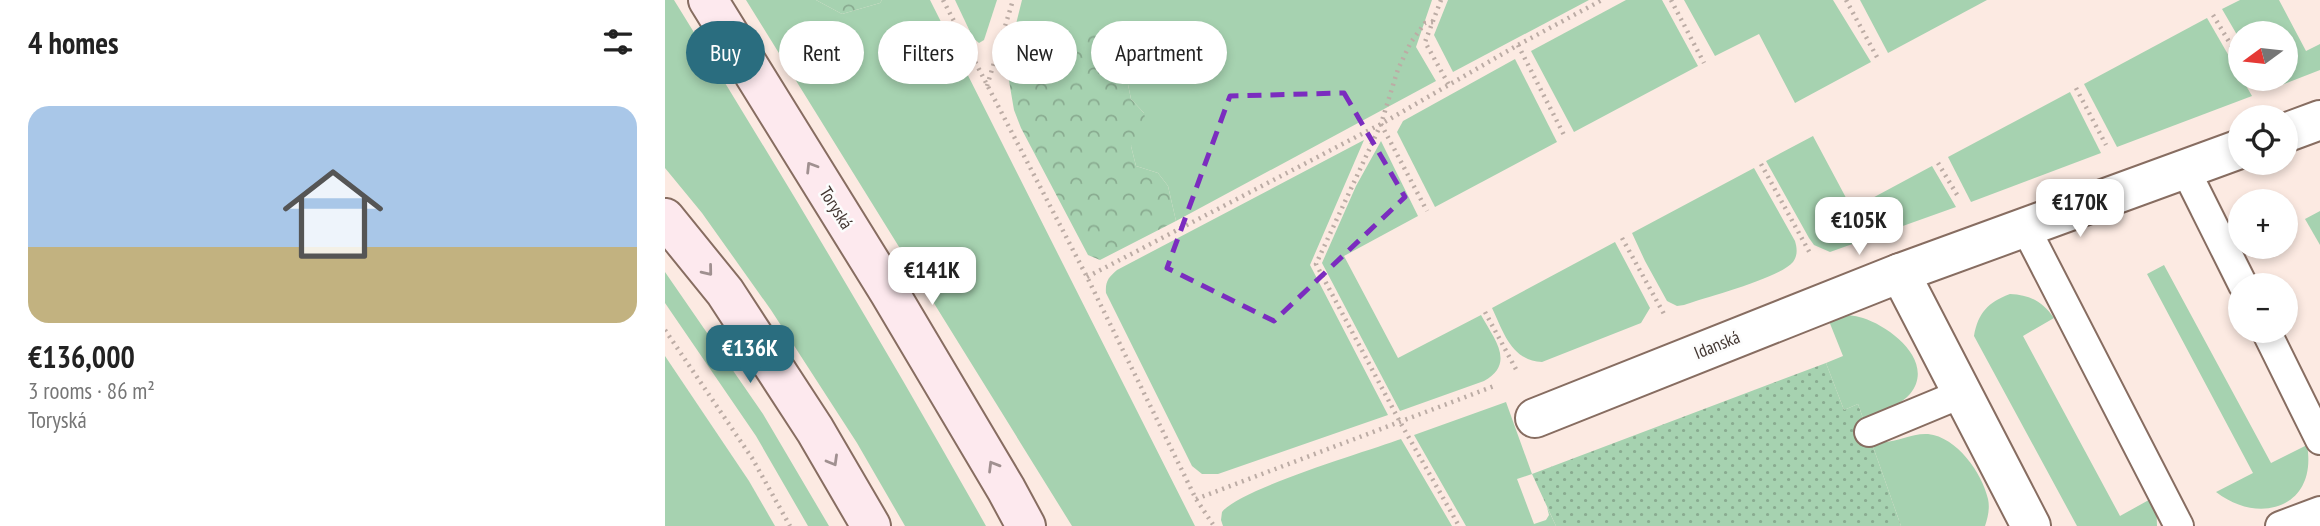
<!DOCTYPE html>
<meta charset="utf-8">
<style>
:root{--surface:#fff;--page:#f6f6f6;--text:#222;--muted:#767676;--line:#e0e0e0;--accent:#2a6d7f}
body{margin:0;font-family:"PT Sans Narrow",sans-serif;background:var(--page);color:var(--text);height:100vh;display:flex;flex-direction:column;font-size:26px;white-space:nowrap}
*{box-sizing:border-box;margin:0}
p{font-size:23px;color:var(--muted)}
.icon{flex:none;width:38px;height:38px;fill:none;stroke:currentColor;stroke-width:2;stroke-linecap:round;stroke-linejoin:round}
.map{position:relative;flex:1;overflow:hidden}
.sheet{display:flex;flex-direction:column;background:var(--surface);width:665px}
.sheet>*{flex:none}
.hud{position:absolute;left:21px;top:21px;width:665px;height:63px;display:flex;gap:14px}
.needle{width:46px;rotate:255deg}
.fabs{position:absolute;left:1563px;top:21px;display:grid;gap:14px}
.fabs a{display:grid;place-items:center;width:70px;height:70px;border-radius:50%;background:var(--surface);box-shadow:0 4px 10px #0003;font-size:35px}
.price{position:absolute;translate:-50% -60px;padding:0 16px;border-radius:14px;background:#fff;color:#222;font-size:23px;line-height:46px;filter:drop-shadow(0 2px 4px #0008)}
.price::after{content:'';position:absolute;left:50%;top:42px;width:21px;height:16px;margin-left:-10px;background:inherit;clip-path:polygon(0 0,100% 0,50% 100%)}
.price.on{background:var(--accent);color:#fff}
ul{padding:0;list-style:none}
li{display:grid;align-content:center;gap:14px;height:371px;padding:0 28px}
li+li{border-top:2px solid var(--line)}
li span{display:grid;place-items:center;height:217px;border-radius:21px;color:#555}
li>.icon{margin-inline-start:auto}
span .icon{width:126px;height:126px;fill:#fffc;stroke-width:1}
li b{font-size:30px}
h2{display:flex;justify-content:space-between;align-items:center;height:84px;padding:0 28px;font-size:30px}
.pill{padding:0 24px;border-radius:32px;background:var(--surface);box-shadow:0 4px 10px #0003;font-size:24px;line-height:63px}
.pill.on{background:var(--accent);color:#fff}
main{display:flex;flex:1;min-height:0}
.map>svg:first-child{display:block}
.green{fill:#a6d2b0}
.forest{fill:url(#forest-crowns)}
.park{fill:url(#park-dots)}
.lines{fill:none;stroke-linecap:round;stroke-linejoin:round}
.lane-casing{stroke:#876d61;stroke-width:32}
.street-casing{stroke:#876d61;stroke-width:42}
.secondary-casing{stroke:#876d61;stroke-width:42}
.path{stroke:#bcaca5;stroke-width:4.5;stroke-dasharray:2 5;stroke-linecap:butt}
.lane{stroke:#fff;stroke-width:28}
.street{stroke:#fff;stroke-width:38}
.secondary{stroke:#fde9ee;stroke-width:38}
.oneway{stroke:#a09090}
.marked{fill:none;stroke:#7b2cbf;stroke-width:5;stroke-dasharray:14 9;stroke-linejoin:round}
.labels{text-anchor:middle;stroke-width:5;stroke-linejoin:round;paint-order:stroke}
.street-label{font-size:18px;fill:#433732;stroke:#fcfcfc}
</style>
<main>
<section class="sheet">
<h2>4 homes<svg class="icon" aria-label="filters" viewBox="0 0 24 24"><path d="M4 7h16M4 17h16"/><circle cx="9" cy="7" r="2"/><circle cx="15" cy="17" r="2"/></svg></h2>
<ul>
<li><span style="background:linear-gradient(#a9c7e8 65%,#c2b280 0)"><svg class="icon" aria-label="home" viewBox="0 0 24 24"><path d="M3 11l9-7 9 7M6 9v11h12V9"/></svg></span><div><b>€136,000</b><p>3 rooms · 86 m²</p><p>Toryská</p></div></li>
</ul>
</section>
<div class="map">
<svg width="1655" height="526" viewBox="0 0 1655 526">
<defs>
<pattern id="forest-crowns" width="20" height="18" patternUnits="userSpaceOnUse" patternTransform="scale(1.75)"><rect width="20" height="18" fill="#a6d2b0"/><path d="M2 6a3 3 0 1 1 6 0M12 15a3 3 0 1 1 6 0" fill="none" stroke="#89ab90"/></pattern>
<pattern id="park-dots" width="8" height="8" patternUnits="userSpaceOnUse" patternTransform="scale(1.75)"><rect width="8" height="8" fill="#a6d2b0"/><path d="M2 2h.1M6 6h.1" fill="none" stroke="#89ab90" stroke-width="1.8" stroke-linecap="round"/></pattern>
</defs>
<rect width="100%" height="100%" fill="#fceae2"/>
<g class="green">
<path d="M0,0H9C116,173 221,348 321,526H240L192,443L106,310L37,213L0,168Z"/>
<path d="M81,0H151L177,14L215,3L217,0H265L530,526H407Z"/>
<path d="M290,0H332L319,40L314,43L308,38Z"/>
<path d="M357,0H767L751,47L771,81L511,221L503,186L493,173L471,166L466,146L479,113L466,99L459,65L369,29L348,36Z"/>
<path d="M783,0H924L788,72L769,35Z"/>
<path d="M961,0H997L1033,66L909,132L866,51Z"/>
<path d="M1019,0H1168L1206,62L1130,103L1094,34L1050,56Z"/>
<path d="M1195,0H1322L1223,53Z"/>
<path d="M1575,0H1614L1641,51L1655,44V70L1604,90L1597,79H1620V33H1575V40L1557,9Z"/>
<path d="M1542,18L1587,96L1452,147L1419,84Z"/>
<path d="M850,59L892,142L770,207L732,132L738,121Z"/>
<path d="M1405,92L1436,153L1306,202L1283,157Z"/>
<path d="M1148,136L1187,209L1267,166L1291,207L1165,252L1149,245L1144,238L1101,161Z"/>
<path d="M699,140L645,265L723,415L553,474H537L527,466L441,293C440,281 444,277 452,270Z"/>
<path d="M716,141L753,216L679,256L733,358L816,315C829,339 851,363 819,381L735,411L657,263L691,186Z"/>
<path d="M1089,168L1130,241C1132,248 1133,255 1128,262C1115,278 1042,297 1019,305L1012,306L1002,301L980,261L967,233Z"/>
<path d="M1655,211V245L1640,219Z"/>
<path d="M950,242L985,308L976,323L877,362C846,360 839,333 827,308Z"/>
<path d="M1499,265L1606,463L1642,445C1653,507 1595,526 1551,492L1588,473L1482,274Z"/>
<path d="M0,272L98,414L164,526H143L91,436L0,303Z"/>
<path d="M1345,294C1365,295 1377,301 1389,318L1358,336L1455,516L1491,496L1492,526H1412L1309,336C1313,313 1323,302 1345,294Z"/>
<path d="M1171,313C1180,315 1189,315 1198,318C1226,327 1271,362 1245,394C1236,405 1219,408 1207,416L1215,442C1232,443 1246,433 1263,434C1292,437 1317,473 1323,499C1325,508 1323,517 1320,526H1236L1193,404L1179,410L1161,363L1178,356L1162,316Z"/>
<path d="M0,356L84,481L110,526H0Z"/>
<path d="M841,402L867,474L852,479L869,524L881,520L884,515L882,507L891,526H801L749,435Z"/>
<path d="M736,439L787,526H558L556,520L557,512C574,489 703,451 736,439Z"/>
</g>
<g class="forest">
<path d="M151,0H217L215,3L177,14Z"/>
<path d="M401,26L431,31L447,41L459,65L466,99L479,113L483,131L466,146L471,166L493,173L503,186L511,221L435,260L423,255L356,128L349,110L343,75L348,36L369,29Z"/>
</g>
<path class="park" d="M1161,363L1179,410L1193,404L1236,526H891L867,474Z"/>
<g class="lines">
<g class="lane-casing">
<g id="lane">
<path d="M1520,169L1578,285"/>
<path d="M1360,227L1514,526"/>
<path d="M1601,331L1655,440"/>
<path d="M1204,432L1298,393"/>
<path d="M1615,526L1655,511"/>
</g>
</g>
<g class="street-casing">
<g id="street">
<path d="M1620,133L1655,120"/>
<path d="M1235,273L1575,149"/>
<path d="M870,418L1235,273L1366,526"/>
</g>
</g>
<g class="secondary-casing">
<g id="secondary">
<path d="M43,0L224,292L341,489L361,526"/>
<path d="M0,218L60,292L150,430L206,526"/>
</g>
</g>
<g class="path">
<path d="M278,0L422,277L531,499L549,526"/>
<path d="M776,0L760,42L784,85"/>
<path d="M1006,0L1039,63"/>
<path d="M1181,0L1213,59"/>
<path d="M1548,15L1575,60"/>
<path d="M768,22L760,23L746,42L733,69L716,124L651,264L735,422L794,526"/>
<path d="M853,45L900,137"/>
<path d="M1587,79L1594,91"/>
<path d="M322,86L348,0"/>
<path d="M1411,88L1441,145"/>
<path d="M716,124L762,211"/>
<path d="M1273,163L1294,198"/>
<path d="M1096,164L1146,255"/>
<path d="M957,238L999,314"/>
<path d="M422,277L716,124L853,45L937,0"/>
<path d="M820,312L853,373"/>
<path d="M0,330L87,458L125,526"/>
<path d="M531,499L832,385"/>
</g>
<use href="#lane" class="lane"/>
<use href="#street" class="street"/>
<use href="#secondary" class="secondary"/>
</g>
<defs><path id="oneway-chevron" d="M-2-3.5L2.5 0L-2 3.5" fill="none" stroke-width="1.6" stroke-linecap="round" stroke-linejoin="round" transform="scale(1.75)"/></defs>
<g class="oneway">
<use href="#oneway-chevron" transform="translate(146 167) rotate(-122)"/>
<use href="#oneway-chevron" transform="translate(43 271) rotate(51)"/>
<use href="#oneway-chevron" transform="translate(168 461) rotate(60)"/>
<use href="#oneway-chevron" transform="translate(328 466) rotate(-121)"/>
</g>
<path class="marked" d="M679,93L740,197L609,321L502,268L565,96Z"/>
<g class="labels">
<g class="street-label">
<text transform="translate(171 208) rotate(58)" y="6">Toryská</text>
<text transform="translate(1052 345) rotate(-22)" y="6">Idanská</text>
</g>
</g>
</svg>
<div class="fabs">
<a><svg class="needle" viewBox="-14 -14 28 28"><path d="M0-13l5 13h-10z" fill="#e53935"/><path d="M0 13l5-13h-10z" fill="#767676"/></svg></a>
<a><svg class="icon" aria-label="locate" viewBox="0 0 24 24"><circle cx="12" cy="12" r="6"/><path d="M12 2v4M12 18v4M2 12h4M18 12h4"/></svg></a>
<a>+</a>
<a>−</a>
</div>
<b class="price" style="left:1415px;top:239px">€170K</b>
<b class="price" style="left:1194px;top:257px">€105K</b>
<b class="price" style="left:267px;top:307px">€141K</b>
<b class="price on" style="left:85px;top:385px">€136K</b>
<div class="hud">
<a class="pill on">Buy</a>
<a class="pill">Rent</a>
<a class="pill">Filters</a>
<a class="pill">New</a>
<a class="pill">Apartment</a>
</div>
</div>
</main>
